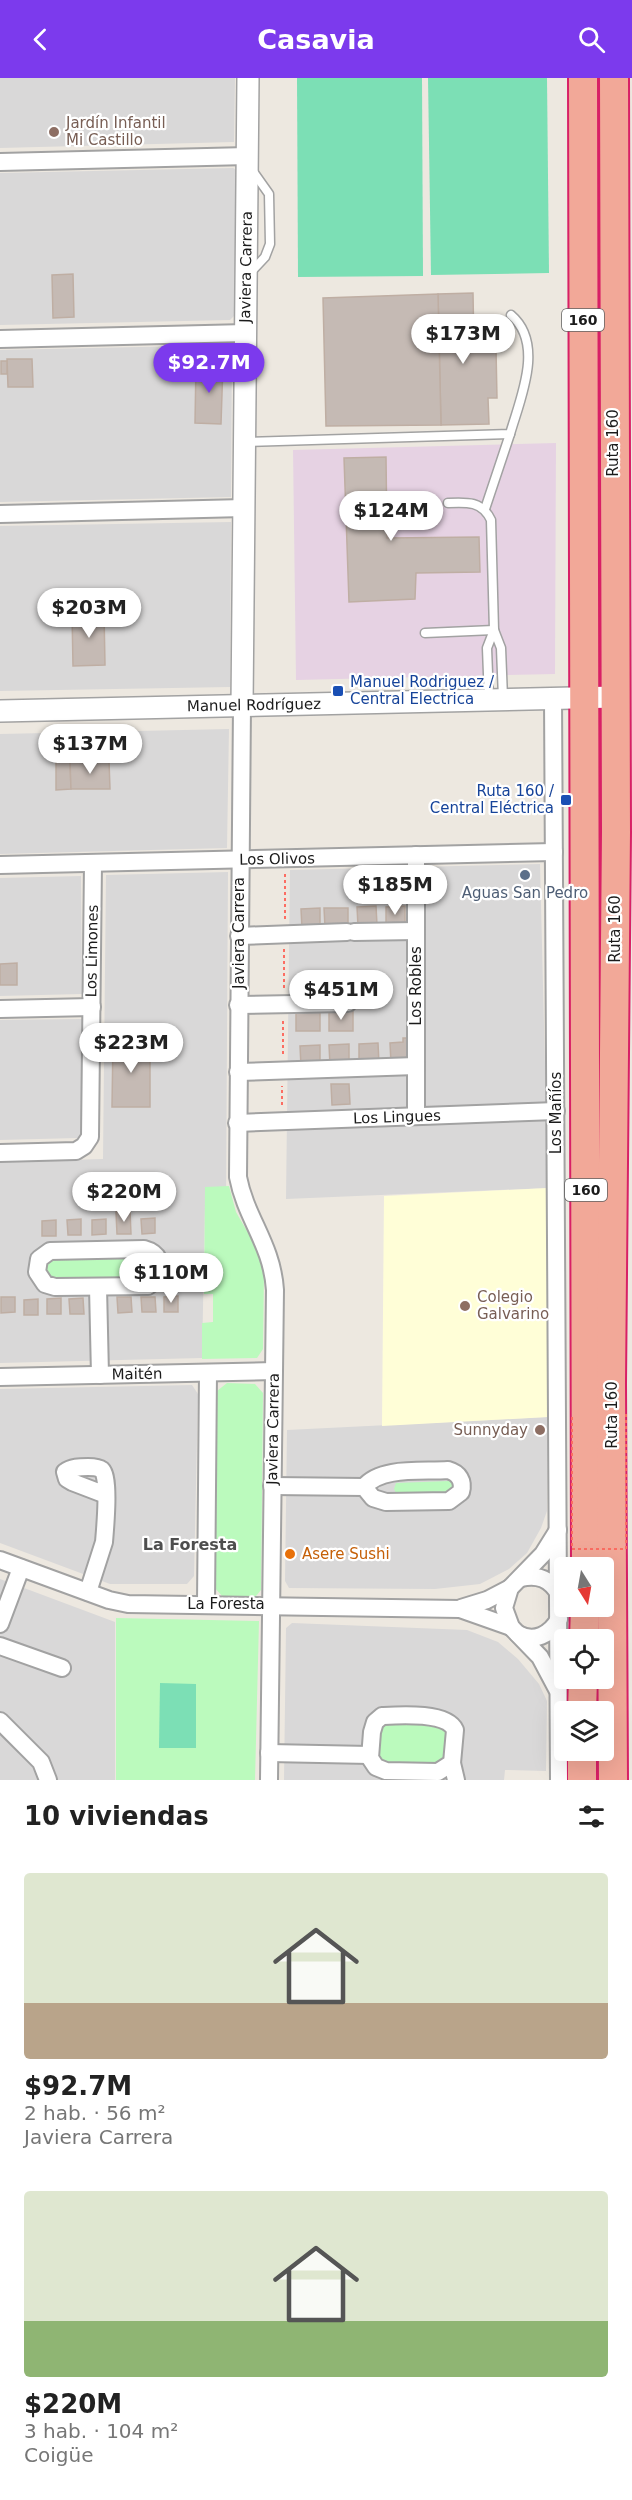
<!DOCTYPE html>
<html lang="es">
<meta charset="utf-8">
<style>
:root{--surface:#fff;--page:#f2f2f2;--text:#222;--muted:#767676;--accent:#7c3aed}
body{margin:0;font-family:"DejaVu Sans",sans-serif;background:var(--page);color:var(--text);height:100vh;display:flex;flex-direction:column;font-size:22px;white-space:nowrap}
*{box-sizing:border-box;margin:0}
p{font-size:20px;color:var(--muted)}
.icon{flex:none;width:33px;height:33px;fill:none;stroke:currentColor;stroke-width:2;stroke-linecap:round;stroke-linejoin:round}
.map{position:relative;height:1702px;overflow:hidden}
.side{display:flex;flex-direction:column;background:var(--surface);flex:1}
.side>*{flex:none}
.needle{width:39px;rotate:169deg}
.fabs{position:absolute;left:554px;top:1479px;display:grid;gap:12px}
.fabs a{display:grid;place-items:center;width:60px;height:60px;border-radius:6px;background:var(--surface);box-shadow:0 6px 24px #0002;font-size:30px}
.price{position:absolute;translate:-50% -51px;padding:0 14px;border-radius:21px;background:#fff;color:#222;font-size:20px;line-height:39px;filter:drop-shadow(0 2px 3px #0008)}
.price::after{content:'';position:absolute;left:50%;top:36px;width:18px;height:14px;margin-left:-9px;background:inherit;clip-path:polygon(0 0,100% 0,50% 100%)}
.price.on{background:var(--accent);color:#fff}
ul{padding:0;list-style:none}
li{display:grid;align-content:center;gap:12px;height:318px;padding:0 24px}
li span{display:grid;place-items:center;height:186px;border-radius:6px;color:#555}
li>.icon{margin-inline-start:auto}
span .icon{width:108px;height:108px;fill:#fffc;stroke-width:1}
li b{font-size:26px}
h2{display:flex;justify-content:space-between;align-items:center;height:72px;padding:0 24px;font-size:26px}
header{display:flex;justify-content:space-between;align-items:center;height:78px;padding:0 24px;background:var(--accent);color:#fff;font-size:27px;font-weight:600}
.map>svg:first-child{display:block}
.residential{fill:#d9d8d8}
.industrial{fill:#e6d2e3}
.education{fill:#fffed7}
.park{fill:#bbfabd}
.pitch{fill:#7cdfb5}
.building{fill:#c5bab4;stroke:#bfaea3;stroke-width:1.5}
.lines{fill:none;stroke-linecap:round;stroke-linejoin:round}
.service-casing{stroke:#a2a2a2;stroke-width:11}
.minor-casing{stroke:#a2a2a2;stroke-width:20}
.tertiary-casing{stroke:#a2a2a2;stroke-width:24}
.trunk-casing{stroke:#d82066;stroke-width:32}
.path{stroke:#fc6d62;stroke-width:2;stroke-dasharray:3 3;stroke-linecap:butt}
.service{stroke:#fff;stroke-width:8}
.minor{stroke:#fff;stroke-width:16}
.tertiary{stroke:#fff;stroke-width:21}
.trunk{stroke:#f2a898;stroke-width:28}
.path-bridge{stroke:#fc6d62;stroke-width:2;stroke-dasharray:3 3;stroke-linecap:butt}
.education-dot{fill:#8d6e63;stroke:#fff;stroke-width:2}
.transit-dot{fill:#1a4fb4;stroke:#fff;stroke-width:2}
.service-dot{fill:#5c6f8a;stroke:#fff;stroke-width:2}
.food-dot{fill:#e8710a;stroke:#fff;stroke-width:2}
.labels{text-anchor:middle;stroke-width:4.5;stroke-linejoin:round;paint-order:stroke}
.shield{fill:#fff;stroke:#5f5f5f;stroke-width:1.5}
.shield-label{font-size:14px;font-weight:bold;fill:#1b1b1b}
.education-label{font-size:15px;fill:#785e54;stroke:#fff;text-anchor:start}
.street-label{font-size:15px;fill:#1b1b1b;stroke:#fff}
.transit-label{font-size:15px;fill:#164399;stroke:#fff;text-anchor:start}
.service-label{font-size:15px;fill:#4e5e75;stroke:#fff}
.food-label{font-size:15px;fill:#c56008;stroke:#fff;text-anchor:start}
.neighbourhood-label{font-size:16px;font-weight:bold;fill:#4e4e4e;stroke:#fff}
</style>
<header><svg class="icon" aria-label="back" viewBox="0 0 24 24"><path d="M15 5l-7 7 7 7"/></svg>Casavia<svg class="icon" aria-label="search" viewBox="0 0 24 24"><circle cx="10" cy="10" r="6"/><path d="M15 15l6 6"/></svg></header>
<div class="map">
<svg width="632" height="1702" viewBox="0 0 632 1702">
<rect width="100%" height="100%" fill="#ede8e0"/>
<g class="residential">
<path d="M0,0H235L234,64L0,70Z"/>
<path d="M233,90L240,94L237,235L230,242L0,247V95Z"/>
<path d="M232,267L231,419L0,424V272Z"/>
<path d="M231,444L230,609L0,613V448Z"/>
<path d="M229,651L227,770L0,776V656Z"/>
<path d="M540,786L548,1110L286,1121L290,792Z"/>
<path d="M228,794L226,1126L205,1128L202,1280L0,1285V1084L103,1081L106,797Z"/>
<path d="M81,798L82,916L0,918V800Z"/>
<path d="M82,941V1055L78,1060L0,1062V942Z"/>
<path d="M192,1307L198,1316L194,1498L187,1506H110L0,1465V1311Z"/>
<path d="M548,1339L547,1433L541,1450L527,1475L509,1491L480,1506L435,1511L289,1510L285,1503L287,1352Z"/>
<path d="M0,1501L115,1544V1702H0Z"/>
<path d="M292,1545L467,1552L498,1564L518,1581L539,1606L547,1623L546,1693L505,1692L504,1702H284L286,1550Z"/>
</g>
<path class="industrial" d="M556,365L555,596L296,602L293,372Z"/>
<path class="education" d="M548,1110V1339L382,1348L384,1118Z"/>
<g class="park">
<path d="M229,1108L236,1134L259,1174L264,1194L263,1271L257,1280L202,1281V1245L213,1244V1216H204L205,1109Z"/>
<path d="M143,1178L149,1181L152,1193L144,1202L62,1203L44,1199L45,1184L54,1179Z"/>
<path d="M227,1305L255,1306L263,1315L261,1512L256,1518H222L215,1510L217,1313Z"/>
<path d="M449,1403L455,1408L454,1415L397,1417L394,1411L396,1405Z"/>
<path d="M116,1540L259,1543L255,1702H116Z"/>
<path d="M385,1645L440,1647L447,1654L448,1683L440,1691L382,1687L376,1677V1650Z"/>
</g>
<g class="pitch">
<path d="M297,0H422L423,198L298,199Z"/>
<path d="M428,0H547L549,195L431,197Z"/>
<path d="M160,1605L196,1606V1670H159Z"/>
</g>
<g class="building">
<path d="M73,196L74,239L53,240L52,197Z"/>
<path d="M473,215L474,271H496L497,320H488L489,346L441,347L438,216Z"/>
<path d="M438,216L441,347L326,348L323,220Z"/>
<path d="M7,281H32L33,309H8Z"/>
<rect x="1" y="283" width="6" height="13"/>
<path d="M196,286H223L221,346L195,345Z"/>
<path d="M386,379L387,460L479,459L480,494L416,495L415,521L349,524L344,380Z"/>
<path d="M104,534L105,587L73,588L72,535Z"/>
<path d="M70,683L71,711L56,712V684Z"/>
<path d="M70,683H109L110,711H71Z"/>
<path d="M412,793L413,812L359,814V795Z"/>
<path d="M376,828L377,847L358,848L357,829Z"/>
<path d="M405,828V847L386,848V829Z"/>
<path d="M320,830V850H302L301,831Z"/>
<path d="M324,830H348V849H325Z"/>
<path d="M17,885V907H0V886Z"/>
<path d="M320,900V921H295L294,901Z"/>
<path d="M328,900H348L349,920L329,921Z"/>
<path d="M296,932L320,933V953H296Z"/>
<rect x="329" y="933" width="24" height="20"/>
<path d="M403,960H412V985H391L390,965L403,964Z"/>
<path d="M113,962L150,963V1029H112Z"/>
<path d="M378,965L379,986H359V966Z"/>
<path d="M349,966V987H330L329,967Z"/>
<path d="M320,967V988H301L300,968Z"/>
<path d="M331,1006H349L350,1026L332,1027Z"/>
<path d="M130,1133L131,1156H117L116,1134Z"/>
<path d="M155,1140V1155L142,1156L141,1141Z"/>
<path d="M81,1141V1157H68L67,1142Z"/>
<path d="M106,1141V1156L92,1157V1142Z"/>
<path d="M56,1142V1158H42V1143Z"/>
<path d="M178,1218V1234H164V1219Z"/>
<path d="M1,1219H15V1234L1,1235Z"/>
<path d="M117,1219H131L132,1234L118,1235Z"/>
<path d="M141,1219H155L156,1234H142Z"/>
<path d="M61,1220V1236H47V1221Z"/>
<path d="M83,1220L84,1236H70L69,1221Z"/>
<path d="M38,1221V1237H24V1222Z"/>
</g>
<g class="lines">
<g class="service-casing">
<g id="service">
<path d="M250,195L265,179L270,166L269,116L252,92"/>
<path d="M245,364L510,356C520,321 545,266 511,237"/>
<path d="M448,425C467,424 482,423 491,442L494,552L501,570L503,620"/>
<path d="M485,431L510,356"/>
<path d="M425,555L494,552"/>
<path d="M489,622L487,570L494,552"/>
</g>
</g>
<g class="minor-casing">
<g id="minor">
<path d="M0,84L248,78"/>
<path d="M0,261L246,255"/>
<path d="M0,436L244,430"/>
<path d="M553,620L559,1702"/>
<path d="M242,628L238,1099C246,1141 272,1166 275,1212L269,1702"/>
<path d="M416,777V1038"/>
<path d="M0,787L554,774"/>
<path d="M354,854L416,853"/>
<path d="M239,858L347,854"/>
<path d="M238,927L348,925"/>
<path d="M0,931L92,929"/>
<path d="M238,994L416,988"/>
<path d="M237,1045L556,1033"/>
<path d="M0,1075L76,1073L84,1068L90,1059L93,785"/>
<path d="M144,1171C159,1175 163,1186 159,1200L148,1208L55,1209L45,1206L37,1194L39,1181L50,1173Z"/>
<path d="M98,1209L100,1297"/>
<path d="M0,1299L274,1293"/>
<path d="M272,1408L364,1409C381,1388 423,1394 448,1392C459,1395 464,1403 461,1414L449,1423L386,1424L373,1420L364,1409"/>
<path d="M0,1482L109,1522L128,1526L460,1531L511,1549"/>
<path d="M521,1500C538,1496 550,1501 559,1516"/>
<path d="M88,1514L104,1464C105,1452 110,1399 102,1392C98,1389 92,1389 88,1389C80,1389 71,1389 65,1394L67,1401L72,1404L106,1417"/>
<path d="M206,1526L208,1295"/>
<path d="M461,1530L487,1522L510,1510"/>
<path d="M0,1546L21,1490"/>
<path d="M518,1556C534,1565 550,1557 559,1541"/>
<path d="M0,1568L62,1590"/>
<path d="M557,1611L540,1579L511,1549L504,1530L510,1510L543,1476L558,1452"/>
<path d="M382,1638C401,1637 447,1634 455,1652L452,1685L438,1694L386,1693L376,1689L370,1680L372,1654L375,1644Z"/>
<path d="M0,1643L41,1684L48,1702"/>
<path d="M269,1675L370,1677"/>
<path d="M452,1685L456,1702"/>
</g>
</g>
<g class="tertiary-casing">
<g id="tertiary">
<path d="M242,628L248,0"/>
<path d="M0,633L615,619"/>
</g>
</g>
<g class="trunk-casing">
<g id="trunk">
<path d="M583,0L586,1490"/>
<path d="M584,1562L585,1528"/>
<path d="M582,1634L583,1600"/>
<path d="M582,1702V1672"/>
<path d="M613,1702L611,1306L616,754L614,0"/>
</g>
</g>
<g class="path">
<path d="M285,841V796"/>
<path d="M284,910V871"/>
<path d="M283,976V942"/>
<path d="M282,1027V1008"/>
</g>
<use href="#service" class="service"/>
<use href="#minor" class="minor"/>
<use href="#tertiary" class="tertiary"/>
<use href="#trunk" class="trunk"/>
<path class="path-bridge" d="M572,1339V1471H626V1334"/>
</g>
<g class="education-dot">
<circle cx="54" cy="54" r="6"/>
<circle cx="465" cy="1228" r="6"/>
<circle cx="540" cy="1352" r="6"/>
</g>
<g class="transit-dot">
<rect x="332" y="607" width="12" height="12" rx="3"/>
<rect x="560" y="716" width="12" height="12" rx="3"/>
</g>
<circle class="service-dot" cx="525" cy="797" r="6"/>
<circle class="food-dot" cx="290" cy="1476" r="6"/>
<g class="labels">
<g class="shield">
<rect x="562" y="231" width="42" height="22" rx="4.5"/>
<rect x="565" y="1101" width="42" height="22" rx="4.5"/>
</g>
<g class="shield-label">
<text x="583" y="247">160</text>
<text x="586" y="1117">160</text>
</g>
<g class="education-label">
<text x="66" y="50">Jardín Infantil<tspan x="66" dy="17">Mi Castillo</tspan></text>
<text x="477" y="1224">Colegio<tspan x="477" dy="17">Galvarino</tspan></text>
<text x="528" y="1357" text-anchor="end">Sunnyday</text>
</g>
<g class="street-label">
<text transform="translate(246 189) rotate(-89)" y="5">Javiera Carrera</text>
<text transform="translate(613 365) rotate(-90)" y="5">Ruta 160</text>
<text transform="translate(254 627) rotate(-1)" y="5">Manuel Rodríguez</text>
<text transform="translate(277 781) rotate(-1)" y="5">Los Olivos</text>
<text transform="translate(615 851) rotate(-90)" y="5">Ruta 160</text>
<text transform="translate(239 855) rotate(-90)" y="5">Javiera Carrera</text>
<text transform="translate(92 873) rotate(-89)" y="5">Los Limones</text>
<text transform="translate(416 908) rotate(-90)" y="5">Los Robles</text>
<text transform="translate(556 1035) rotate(-90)" y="5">Los Mañíos</text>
<text transform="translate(397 1039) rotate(-2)" y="5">Los Lingues</text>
<text transform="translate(137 1296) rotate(-1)" y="5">Maitén</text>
<text transform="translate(612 1337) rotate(-90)" y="5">Ruta 160</text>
<text transform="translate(273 1351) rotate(-89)" y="5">Javiera Carrera</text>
<text x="226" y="1531">La Foresta</text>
</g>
<g class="transit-label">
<text x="350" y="609">Manuel Rodriguez /<tspan x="350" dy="17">Central Electrica</tspan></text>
<text x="554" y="718" text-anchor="end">Ruta 160 /<tspan x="554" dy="17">Central Eléctrica</tspan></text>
</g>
<g class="service-label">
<text x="525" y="820">Aguas San Pedro</text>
</g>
<g class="food-label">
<text x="302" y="1481">Asere Sushi</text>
</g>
<g class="neighbourhood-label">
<text x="190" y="1472">La Foresta</text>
</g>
</g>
</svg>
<div class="fabs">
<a><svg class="needle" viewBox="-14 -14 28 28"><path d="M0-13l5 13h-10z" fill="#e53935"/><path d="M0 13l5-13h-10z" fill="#767676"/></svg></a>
<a><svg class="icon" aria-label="locate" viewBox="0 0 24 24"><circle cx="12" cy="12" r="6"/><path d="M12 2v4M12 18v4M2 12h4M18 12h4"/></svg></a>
<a><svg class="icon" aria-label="layers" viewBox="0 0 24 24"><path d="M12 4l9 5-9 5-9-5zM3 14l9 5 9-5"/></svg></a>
</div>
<b class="price" style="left:463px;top:287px">$173M</b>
<b class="price on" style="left:209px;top:316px">$92.7M</b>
<b class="price" style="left:391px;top:464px">$124M</b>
<b class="price" style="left:89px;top:561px">$203M</b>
<b class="price" style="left:90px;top:697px">$137M</b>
<b class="price" style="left:395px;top:838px">$185M</b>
<b class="price" style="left:341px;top:943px">$451M</b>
<b class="price" style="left:131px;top:996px">$223M</b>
<b class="price" style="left:124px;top:1145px">$220M</b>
<b class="price" style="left:171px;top:1226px">$110M</b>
</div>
<section class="side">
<h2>10 viviendas<svg class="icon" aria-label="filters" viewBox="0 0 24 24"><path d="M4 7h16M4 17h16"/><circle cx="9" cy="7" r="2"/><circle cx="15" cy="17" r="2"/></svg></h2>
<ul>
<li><span style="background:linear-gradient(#dfe7d0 70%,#b9a48a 0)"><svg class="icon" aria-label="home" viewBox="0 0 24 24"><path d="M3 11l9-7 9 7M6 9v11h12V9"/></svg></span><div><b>$92.7M</b><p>2 hab. · 56 m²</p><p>Javiera Carrera</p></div></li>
<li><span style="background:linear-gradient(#dfe7d0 70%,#8fb573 0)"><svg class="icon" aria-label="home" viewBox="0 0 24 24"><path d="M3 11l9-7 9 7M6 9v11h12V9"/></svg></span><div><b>$220M</b><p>3 hab. · 104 m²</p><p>Coigüe</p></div></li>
</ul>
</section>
